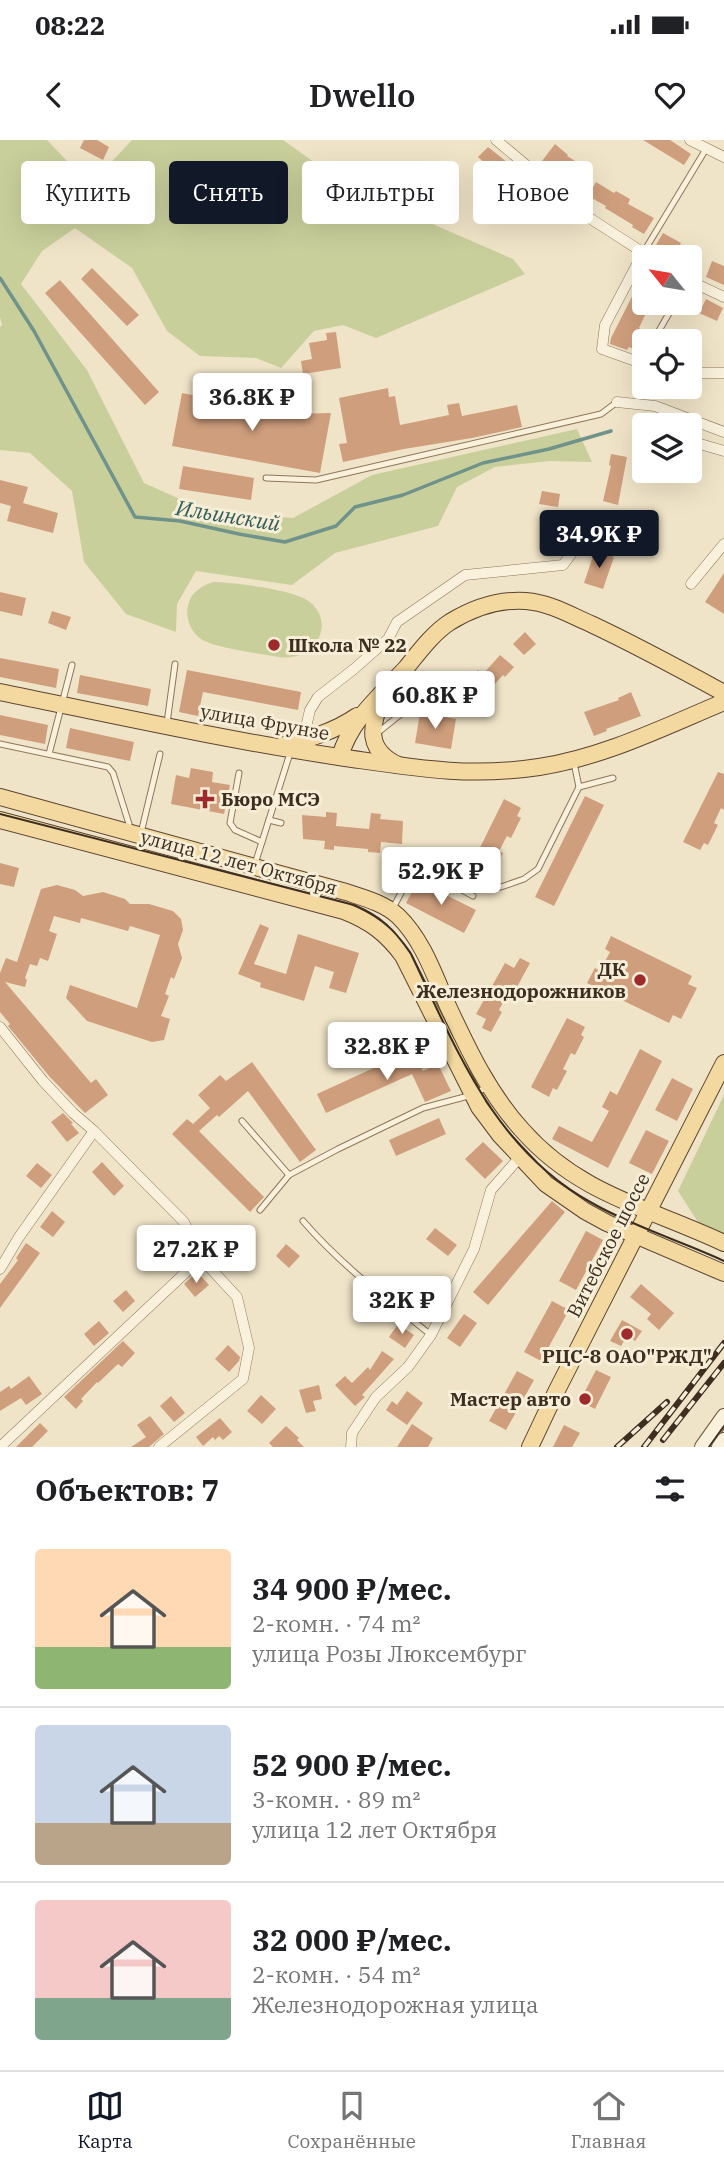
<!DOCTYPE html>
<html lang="ru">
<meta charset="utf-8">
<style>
:root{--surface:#fff;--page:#f2f2f2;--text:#202124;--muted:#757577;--line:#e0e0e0;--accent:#111827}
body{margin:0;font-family:"IBM Plex Serif",serif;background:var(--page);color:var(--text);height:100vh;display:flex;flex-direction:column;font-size:26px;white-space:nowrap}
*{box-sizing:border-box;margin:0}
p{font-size:23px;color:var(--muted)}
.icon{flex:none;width:38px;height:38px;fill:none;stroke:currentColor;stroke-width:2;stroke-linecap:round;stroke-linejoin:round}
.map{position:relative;height:1307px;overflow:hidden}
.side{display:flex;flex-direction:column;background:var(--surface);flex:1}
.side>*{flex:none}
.hud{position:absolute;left:21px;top:21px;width:682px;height:63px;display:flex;gap:14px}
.needle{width:46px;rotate:300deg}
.controls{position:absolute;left:632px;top:105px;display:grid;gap:14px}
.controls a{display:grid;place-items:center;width:70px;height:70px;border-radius:7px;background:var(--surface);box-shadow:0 7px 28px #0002;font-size:35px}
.price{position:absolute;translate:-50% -60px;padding:0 16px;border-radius:7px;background:#fff;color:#222;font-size:23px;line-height:46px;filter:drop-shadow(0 2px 4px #0008)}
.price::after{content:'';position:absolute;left:50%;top:42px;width:21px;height:16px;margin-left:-10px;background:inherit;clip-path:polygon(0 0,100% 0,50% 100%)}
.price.active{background:var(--accent);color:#fff}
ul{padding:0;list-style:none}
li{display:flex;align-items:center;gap:21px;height:175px;padding:0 35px}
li+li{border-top:2px solid var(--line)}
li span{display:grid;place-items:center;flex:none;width:196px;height:140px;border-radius:7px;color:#555}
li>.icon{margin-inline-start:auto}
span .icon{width:84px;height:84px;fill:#fffc;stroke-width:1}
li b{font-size:30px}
h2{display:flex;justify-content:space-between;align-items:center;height:84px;padding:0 35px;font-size:30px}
.pill{padding:0 24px;border-radius:7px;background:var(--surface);box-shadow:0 7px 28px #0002;font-size:24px;line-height:63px}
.pill.active{background:var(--accent);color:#fff}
.status{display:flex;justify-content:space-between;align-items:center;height:49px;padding:0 35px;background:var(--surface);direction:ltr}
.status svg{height:19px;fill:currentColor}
header{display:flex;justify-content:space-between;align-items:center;height:91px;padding:0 35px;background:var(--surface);font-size:32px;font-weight:600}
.menu{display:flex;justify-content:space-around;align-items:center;height:98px;border-top:2px solid var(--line);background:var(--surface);font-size:19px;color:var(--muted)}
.menu a{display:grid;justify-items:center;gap:4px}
.menu .active{color:var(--accent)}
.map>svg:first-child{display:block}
.green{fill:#c9cf9b}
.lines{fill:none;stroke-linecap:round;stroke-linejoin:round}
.stream{stroke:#6f938a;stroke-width:3.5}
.building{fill:#cf9f7d}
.service-casing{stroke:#8d765c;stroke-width:7}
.minor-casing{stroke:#8d765c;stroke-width:11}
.secondary-casing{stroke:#6f573f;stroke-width:16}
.primary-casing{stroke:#5b4430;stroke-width:18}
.service{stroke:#faf1dc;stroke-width:5}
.minor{stroke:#faf1dc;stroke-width:10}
.secondary{stroke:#faf1dc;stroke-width:14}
.primary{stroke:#f3d9a0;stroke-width:16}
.tram{stroke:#3d2e20;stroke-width:2}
.rail-casing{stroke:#3d2e20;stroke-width:6}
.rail{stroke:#f7eed8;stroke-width:3.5;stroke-dasharray:10;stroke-linecap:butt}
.poi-dot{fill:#9e2a2b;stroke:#f7eed8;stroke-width:2.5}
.labels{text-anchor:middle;stroke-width:6;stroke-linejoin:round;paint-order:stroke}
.poi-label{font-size:19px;font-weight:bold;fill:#3d2e20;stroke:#f7eed8;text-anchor:start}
.street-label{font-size:19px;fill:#3d2e20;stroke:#f7eed8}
.water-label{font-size:21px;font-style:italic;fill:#2f5d5a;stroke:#f7eed8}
</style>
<div class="status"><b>08:22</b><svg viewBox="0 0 49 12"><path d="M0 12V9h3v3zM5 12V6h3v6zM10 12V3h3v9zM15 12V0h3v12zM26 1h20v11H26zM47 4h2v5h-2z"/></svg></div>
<header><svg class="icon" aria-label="back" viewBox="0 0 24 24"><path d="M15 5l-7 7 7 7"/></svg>Dwello<svg class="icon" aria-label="heart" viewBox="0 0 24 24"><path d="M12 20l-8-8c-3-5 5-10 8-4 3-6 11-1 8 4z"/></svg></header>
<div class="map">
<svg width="724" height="1307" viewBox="0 0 724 1307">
<rect width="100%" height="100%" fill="#f0e4c8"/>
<g class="green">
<path d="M0,0H47L90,45L132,0H283L352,49L513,119L525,134L376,198L343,185L314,191L281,228L256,218L200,216L167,191L132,128L75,88L42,111L21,144L87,230L144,343L207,371L293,378L372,335L577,289L592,322L550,321L495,327L457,347L438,386L335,413L292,445L196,431L177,464L176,492L126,474L84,422L72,351L30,313L0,310V187L2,185L0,177Z"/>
<path d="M213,442C232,442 293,450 307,460C338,481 316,523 279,517C261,514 215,508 201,499C191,492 185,478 188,466C190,453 201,446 213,442Z"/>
<path d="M724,955V1102L703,1090L678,1051Z"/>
</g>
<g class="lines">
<path class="stream" d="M0,138L34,191L135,377L180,381L239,394L285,402L336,386L355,367L403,355L483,323L549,309L611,291"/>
</g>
<g class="building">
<path d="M84,0H97L109,7L103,20L80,8Z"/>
<path d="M643,0H670L691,14L684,25Z"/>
<path d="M555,4L568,15L567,16L585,27L575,44L542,21Z"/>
<path d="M488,7L523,35L511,51L499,42L501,38L478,17Z"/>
<path d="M596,42L614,53L616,51L630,59L628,64L654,78L644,94L632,87L633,85L605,68L606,66L588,56Z"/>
<path d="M539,50L555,61L547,73L531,61Z"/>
<path d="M663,93L681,103L674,115L656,105Z"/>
<path d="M712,121L724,126V145L706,137Z"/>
<path d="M92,128L139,175L127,186L81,139Z"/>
<path d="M644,133V163H656L649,175L646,173L639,188L642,190L633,209L629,207L627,210L610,204L611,198Z"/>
<path d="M60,140L159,252L145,265L45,153Z"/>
<path d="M706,159L723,168L717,181L699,173Z"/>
<path d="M336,192L341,228L303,234L301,221L312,219L309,203L327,200L326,193Z"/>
<path d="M388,248L389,257L395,256L400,285L449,275L447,265L459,263L462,276L517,265L522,287L472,298L404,309L343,322L339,304L347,303L339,258Z"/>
<path d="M182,253L288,274L331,273L320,333L172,306Z"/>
<path d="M611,314L627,317L618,365L603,361L611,326L609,325Z"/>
<path d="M183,326L254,338L251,360L179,349Z"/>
<path d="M0,340L28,347L23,363L58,373L53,393L7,381L11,366L0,363Z"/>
<path d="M542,351L560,354L558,367L539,364Z"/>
<path d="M559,373L577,376L575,390L556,386Z"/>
<path d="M595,410L614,417L603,449L584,443Z"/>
<path d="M724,433V474L705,462Z"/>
<path d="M0,452L26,458L22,476L0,471Z"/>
<path d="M52,471L71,477L66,490L48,483Z"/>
<path d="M525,492L536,504L524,515L513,504Z"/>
<path d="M500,515L514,527L505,537L503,535L485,555L483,553L468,571L452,557L478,530L483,534Z"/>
<path d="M0,518L59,529L56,548L0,537Z"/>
<path d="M187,530L301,552L298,570L203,552L198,576L179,572Z"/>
<path d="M80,535L151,549L148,566L77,553Z"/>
<path d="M631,552L641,576L606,589L607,591L594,596L584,572L619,560L618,558Z"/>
<path d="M420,573L456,579L451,609L415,603Z"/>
<path d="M0,575L48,585L45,604L0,595Z"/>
<path d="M70,588L134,602L130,621L66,608Z"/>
<path d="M191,628L213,632L212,642L230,645L224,674L171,664L176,635L189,638Z"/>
<path d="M718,632L724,634V670L721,668L714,683L718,685L708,705L704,703L700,710L683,702Z"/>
<path d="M585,656L604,665L554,766L535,757Z"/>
<path d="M504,659L521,668L517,676L521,678L511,698L507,696L499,711L503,713L493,733L489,731L486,738L469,730Z"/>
<path d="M326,672L337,673L336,686L369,689L371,673L381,674L380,679L403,681L402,704L381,702L380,713L368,712V709L334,706V710L324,709L325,701L303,699L302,675L326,677Z"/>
<path d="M0,723L19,728L14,747L0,744Z"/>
<path d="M418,741L476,770L464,793L406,763Z"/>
<path d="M57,745L75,750L83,756L103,752L125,759L130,764H149L173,771L181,779L183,790L178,804L182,818L174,839L171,837L165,854L169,856L161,876L170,879L164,900L152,902L87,881L66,858L70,845L137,868L160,795L130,786L128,791L81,778L80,783L54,776L49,791L57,794L48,821L40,818L37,826L30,824L25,838L27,840L25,847L5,842L91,943L96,939L108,955L85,973L49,936L8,886L10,884L0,872V833L6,818L17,822L41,749Z"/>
<path d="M260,784L269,788L254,824L286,834L298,794L359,813L346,853L329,848L334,832L315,826L304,861L260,847L261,843L238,834Z"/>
<path d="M611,796L692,836L688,844L697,848L681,879L673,875L669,883L587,843L595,828L600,831L610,812L605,809Z"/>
<path d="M520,818L530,823L517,847L513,844L499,870L502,872L491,892L482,888L486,879L476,874L505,823L514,828Z"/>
<path d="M567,878L585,887L581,895L584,897L575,915L571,913L563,929L567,931L557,950L553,948L549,957L531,947Z"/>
<path d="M640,909L662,921L608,1028L552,999L559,986L592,1002L609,971L602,967L610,951L617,955Z"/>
<path d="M413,910L423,931L438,924L451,951L425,962L412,934L326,973L317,954Z"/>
<path d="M252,922L316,1010L300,1022L248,951L219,977L217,975L199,991L264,1057L250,1072L172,994L187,979L193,984L210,968L198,955L220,935L226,941Z"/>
<path d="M672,938L693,949L677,981L655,970Z"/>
<path d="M63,973L73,983L71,984L79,993L67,1002L51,982Z"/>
<path d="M439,978L446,994L396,1016L389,1000Z"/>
<path d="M646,990L669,1001L652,1034L629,1023Z"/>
<path d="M483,1002L503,1021L485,1039L465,1019Z"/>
<path d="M102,1022L124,1046L114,1056L92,1032Z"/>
<path d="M37,1023L52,1035L41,1048L26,1036Z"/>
<path d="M552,1061L565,1072L488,1165L473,1152Z"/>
<path d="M52,1071L65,1082L53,1097L40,1087Z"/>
<path d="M435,1088L457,1105L448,1116L426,1099Z"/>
<path d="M586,1091L603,1100L576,1150L559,1141Z"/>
<path d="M26,1103L40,1113L0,1168V1144L18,1120L16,1118Z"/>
<path d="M286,1104L300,1116L289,1128L276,1116Z"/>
<path d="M175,1107L185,1119L171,1130L161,1118Z"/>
<path d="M197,1132L209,1145L195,1157L184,1144Z"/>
<path d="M641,1144L674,1173L659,1190L647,1179L651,1174L630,1157Z"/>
<path d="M425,1145L442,1156L433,1170L416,1158Z"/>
<path d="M126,1150L135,1161L123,1172L113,1161Z"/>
<path d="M552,1161L569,1170L541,1221L524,1212Z"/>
<path d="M464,1174L477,1183L460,1207L447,1198Z"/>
<path d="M622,1180L642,1191L635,1201L627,1196L621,1206L610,1201Z"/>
<path d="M99,1181L109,1193L94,1206L84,1194Z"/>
<path d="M398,1184L414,1195L405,1208L389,1197Z"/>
<path d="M123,1201L135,1213L122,1227L118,1224L98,1243L97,1242L81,1259L83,1261L76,1269L64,1257Z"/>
<path d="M228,1205L240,1217L239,1221L229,1232L215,1219Z"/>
<path d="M382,1211L394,1219L362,1255L365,1257L355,1266L335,1245L345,1236L352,1243L368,1227L370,1230Z"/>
<path d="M596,1230L611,1237L595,1269L580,1261Z"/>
<path d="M517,1231L534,1240L506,1290L489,1281Z"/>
<path d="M29,1236L42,1254L26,1265L21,1258L0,1271V1252L9,1246L11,1249Z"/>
<path d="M319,1245L322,1259L313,1261L316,1271L306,1273L299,1250Z"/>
<path d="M407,1251L423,1263L407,1285L386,1270L392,1261L397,1265Z"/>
<path d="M261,1255L276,1269L262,1284L247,1271Z"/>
<path d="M171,1256L185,1273L174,1282L160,1266Z"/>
<path d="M150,1276L164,1294L149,1307H131L146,1297L137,1285Z"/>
<path d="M220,1278L232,1292L223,1300L219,1296L215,1300L213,1297L203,1306L196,1297Z"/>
<path d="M40,1283L48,1291L32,1307H16Z"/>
<path d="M412,1284L433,1298L428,1307H397Z"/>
<path d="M564,1285L580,1293L572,1307H553Z"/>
<path d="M286,1286L299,1298L297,1300L304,1307H273L269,1303Z"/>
</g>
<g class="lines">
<g class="service-casing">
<g id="service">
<path d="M643,113L706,9"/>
<path d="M653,201L675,163"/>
<path d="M266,338L316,340L601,274L617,262"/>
<path d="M167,583L175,524"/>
<path d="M376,594L436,546"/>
<path d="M0,604L108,627L113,633L129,684L127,689"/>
<path d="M49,614L72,525"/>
<path d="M239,633L230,683L235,690L262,702"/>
<path d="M579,647L613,638"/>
<path d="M269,680L281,683"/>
<path d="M141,693L160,614"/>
<path d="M255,724L291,610"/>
<path d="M460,731L484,745L501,747L524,739L538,729L579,647L574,623"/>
<path d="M393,768L411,734L416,729L422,728L473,756"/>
<path d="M242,981L289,1035"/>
<path d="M260,1070L289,1035L338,1009L423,968L472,955L487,947"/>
<path d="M303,1081C340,1124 386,1159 431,1195"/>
</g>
</g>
<g class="minor-casing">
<g id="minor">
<path d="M496,0L591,79L650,117"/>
<path d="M690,0L724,17"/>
<path d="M643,113L605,185L602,209L644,224"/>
<path d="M690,141L724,157"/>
<path d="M690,233H724"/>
<path d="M617,262L655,266L724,292"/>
<path d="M690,301L724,311"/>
<path d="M691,444L724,404"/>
<path d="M303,600L310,570L318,557L354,529L388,499L397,482L465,435L563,425L577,406"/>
<path d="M0,887L43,941L73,973L94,991L184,1082L201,1118L237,1157L249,1208L243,1239L159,1307"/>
<path d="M0,1129L19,1097L94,991"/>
<path d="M0,1307L201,1118"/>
<path d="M351,1307L352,1293L376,1257L408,1227L431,1195L474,1109L491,1050L520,1017"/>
</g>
</g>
<g class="secondary-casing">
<g id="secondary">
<path d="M702,1307L724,1276"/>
<path d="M719,1307L724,1300"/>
</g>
</g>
<g class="primary-casing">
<g id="primary">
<path d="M0,552C113,575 225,600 339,617C410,627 466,638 539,627C604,617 664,587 724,562"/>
<path d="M382,559C370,587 366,610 398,625"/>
<path d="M281,606C308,599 334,592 357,576"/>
<path d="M340,617C350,580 381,555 406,528C419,512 433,493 450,482C473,468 499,459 526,461C550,463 570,475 591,484C636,505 680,529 724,553"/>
<path d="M0,657L346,752C364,758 384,763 398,776C422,799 434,834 447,864C468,909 489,954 523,991C580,1055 650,1068 724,1103"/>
<path d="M0,680L344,771C370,781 387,794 403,816L479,967L500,995L546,1044L585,1071L607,1083L724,1133"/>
<path d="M530,1307L556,1252L724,923"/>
</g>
</g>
<use href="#service" class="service"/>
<use href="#minor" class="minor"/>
<use href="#secondary" class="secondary"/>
<use href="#primary" class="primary"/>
<g class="tram">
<path d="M0,674L354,765C382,777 394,789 411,814C457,910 494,1009 592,1063C634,1087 681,1101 724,1121"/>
<path d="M709,1307L724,1286"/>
</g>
<g class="rail-casing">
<g id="rail">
<path d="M663,1300L724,1223"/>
<path d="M617,1307L667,1262"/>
<path d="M644,1307L724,1203"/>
</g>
</g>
<use href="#rail" class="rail"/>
</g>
<g class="poi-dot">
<circle cx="274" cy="505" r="7"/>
<path d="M201.5 648.5h7v7h7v7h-7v7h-7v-7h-7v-7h7z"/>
<circle cx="640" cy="840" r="7"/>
<circle cx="627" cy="1194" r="7"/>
<circle cx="585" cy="1259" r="7"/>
</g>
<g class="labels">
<g class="poi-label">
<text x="288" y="512">Школа № 22</text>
<text x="221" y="666">Бюро МСЭ</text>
<text x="626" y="836" text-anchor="end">ДК<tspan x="626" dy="22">Железнодорожников</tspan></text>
<text x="627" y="1223" text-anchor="middle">РЦС-8 ОАО"РЖД"</text>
<text x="571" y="1266" text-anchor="end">Мастер авто</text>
</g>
<g class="street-label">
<text transform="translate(265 582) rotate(10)" y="7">улица Фрунзе</text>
<text transform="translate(239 722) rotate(15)" y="7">улица 12 лет Октября</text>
<text transform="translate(608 1105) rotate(-63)" y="7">Витебское шоссе</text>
</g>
<g class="water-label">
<text transform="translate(228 376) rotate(9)" y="7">Ильинский</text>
</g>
</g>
</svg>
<div class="controls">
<a><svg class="needle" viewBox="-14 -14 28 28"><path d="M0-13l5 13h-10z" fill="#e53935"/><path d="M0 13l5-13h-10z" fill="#757577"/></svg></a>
<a><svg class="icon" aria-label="locate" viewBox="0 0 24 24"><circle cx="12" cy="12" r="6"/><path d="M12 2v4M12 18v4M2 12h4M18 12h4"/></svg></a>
<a><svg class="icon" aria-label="layers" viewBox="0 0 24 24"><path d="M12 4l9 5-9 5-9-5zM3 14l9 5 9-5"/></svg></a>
</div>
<b class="price" style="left:252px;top:293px">36.8K ₽</b>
<b class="price active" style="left:599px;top:430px">34.9K ₽</b>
<b class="price" style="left:435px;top:591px">60.8K ₽</b>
<b class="price" style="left:441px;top:767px">52.9K ₽</b>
<b class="price" style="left:387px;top:942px">32.8K ₽</b>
<b class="price" style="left:196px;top:1145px">27.2K ₽</b>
<b class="price" style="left:402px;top:1196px">32K ₽</b>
<div class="hud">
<a class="pill">Купить</a>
<a class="pill active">Снять</a>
<a class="pill">Фильтры</a>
<a class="pill">Новое</a>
</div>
</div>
<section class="side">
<h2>Объектов: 7<svg class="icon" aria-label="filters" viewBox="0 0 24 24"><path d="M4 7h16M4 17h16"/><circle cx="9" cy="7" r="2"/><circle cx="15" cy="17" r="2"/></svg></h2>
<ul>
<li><span style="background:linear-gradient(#ffd9b3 70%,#8fb573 0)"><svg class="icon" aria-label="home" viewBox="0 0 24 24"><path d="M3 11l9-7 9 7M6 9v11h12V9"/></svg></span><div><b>34 900 ₽/мес.</b><p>2-комн. · 74 m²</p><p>улица Розы Люксембург</p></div></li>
<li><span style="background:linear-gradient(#c9d6e8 70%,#b9a48a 0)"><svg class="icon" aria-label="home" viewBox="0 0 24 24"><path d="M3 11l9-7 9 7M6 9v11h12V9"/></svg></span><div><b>52 900 ₽/мес.</b><p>3-комн. · 89 m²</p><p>улица 12 лет Октября</p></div></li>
<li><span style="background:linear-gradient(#f6c9c9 70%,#7fa58c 0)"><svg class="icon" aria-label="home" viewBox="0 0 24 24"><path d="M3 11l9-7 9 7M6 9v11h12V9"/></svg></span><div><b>32 000 ₽/мес.</b><p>2-комн. · 54 m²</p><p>Железнодорожная улица</p></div></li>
</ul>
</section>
<nav class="menu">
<a class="active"><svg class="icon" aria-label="map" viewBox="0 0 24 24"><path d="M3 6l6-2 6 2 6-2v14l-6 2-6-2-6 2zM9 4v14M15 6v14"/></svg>Карта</a>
<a><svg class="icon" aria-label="saved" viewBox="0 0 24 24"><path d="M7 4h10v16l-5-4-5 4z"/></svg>Сохранённые</a>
<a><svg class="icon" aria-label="home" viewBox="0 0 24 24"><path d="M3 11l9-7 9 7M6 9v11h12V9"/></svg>Главная</a>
</nav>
